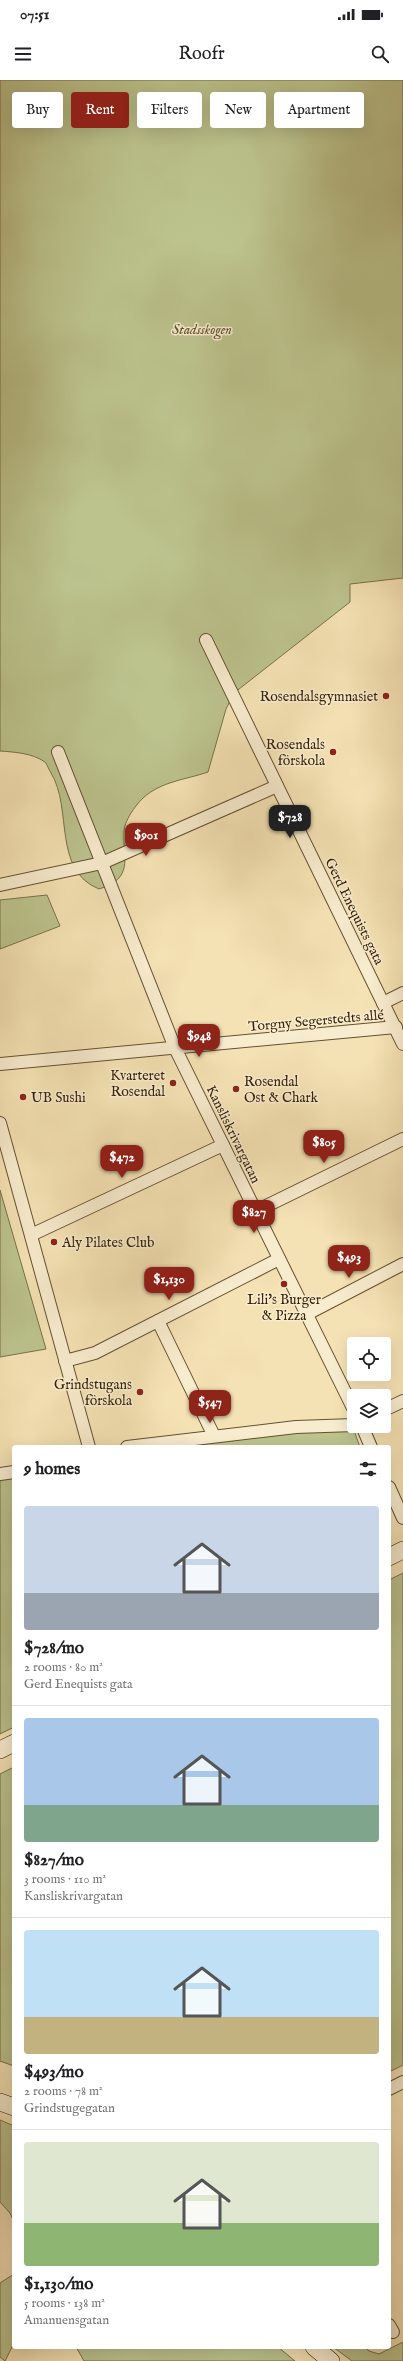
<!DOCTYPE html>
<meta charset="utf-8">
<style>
:root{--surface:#fff;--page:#f2f2f2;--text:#202124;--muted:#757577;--line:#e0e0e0;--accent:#8f2418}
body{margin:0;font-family:"IM FELL English",serif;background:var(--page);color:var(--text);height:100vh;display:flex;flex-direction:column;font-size:15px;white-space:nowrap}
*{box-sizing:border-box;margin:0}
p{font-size:13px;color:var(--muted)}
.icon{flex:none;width:22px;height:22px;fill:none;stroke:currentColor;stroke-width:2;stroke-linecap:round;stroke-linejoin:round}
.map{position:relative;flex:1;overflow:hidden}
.side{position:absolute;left:12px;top:1365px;width:379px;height:904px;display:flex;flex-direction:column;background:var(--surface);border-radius:4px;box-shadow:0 4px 16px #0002}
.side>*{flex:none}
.guide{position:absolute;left:12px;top:12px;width:379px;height:36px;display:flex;gap:8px}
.tools{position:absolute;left:347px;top:1257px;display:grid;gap:8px}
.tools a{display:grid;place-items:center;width:44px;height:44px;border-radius:4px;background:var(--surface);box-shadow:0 4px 16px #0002;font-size:20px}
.price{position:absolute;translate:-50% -34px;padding:0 9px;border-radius:8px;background:var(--accent);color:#fff;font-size:13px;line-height:26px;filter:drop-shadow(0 1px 2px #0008)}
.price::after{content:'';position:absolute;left:50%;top:24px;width:12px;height:9px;margin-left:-6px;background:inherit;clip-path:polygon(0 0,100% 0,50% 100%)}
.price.current{background:#222;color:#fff}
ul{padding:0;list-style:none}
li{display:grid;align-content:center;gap:8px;height:212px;padding:0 12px}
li+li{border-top:1px solid var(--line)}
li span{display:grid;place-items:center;height:124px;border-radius:4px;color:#555}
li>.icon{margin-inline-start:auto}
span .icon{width:72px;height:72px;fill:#fffc;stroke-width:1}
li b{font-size:17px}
h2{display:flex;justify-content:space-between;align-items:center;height:48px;padding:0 12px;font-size:17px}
.tag{padding:0 14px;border-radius:4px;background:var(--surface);box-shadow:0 4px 16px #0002;font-size:14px;line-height:36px}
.tag.current{background:var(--accent);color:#fff}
.status{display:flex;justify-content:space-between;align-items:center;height:28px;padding:0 20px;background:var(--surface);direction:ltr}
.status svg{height:11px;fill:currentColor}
header{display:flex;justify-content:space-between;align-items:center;height:52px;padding:0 12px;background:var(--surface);font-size:18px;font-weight:600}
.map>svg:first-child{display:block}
.green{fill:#bcc38d;stroke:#787149}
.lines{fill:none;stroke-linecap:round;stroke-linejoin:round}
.minor-casing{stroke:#645031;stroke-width:14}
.secondary-casing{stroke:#341f05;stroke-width:18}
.minor{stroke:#f8ecce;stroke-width:12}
.secondary{stroke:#f8ecce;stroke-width:17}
.poi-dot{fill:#8f2418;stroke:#f8ecce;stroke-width:1.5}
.labels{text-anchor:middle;stroke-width:3;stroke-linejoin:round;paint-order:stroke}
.park-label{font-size:14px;font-style:italic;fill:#5d502e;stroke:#f8ecce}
.poi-label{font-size:14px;fill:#341f05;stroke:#f8ecce;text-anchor:end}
.street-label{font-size:14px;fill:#341f05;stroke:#f8ecce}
</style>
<div class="status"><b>07:51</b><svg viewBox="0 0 49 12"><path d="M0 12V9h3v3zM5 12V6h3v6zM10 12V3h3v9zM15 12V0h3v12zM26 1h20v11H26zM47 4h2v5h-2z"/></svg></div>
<header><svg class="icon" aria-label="menu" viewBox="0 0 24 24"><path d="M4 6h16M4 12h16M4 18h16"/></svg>Roofr<svg class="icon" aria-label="search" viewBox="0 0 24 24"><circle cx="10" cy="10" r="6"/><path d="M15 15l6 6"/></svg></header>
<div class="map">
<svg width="403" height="2281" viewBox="0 0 403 2281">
<rect width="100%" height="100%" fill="#f5e2b4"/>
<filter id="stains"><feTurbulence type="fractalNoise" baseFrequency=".005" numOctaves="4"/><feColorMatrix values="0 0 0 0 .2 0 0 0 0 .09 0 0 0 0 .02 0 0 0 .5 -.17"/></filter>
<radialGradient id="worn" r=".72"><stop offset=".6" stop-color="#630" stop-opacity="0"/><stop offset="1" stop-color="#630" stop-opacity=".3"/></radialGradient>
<g class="green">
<path d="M0,0H403V498L350,504V522L234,613L226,629L208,692C185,700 162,701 143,718C135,726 124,741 124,752C123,780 134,798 99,809C52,790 73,729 51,693C49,690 47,684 45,682C32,673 14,672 0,671Z"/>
<path d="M47,815L60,846L0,869V820Z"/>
<path d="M0,1110L46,1269L0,1277Z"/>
<path d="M352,1345L360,1367H150Z"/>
<path d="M14,1392V1647L0,1654V1394Z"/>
<path d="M403,1493V1985L389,1992V1500Z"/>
<path d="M14,1687V1986L0,1981V1694Z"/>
<path d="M0,2040L14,2046V2142L10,2133L0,2122Z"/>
<path d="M14,2194V2263L5,2281L0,2277V2203Z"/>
<path d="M403,2262V2281H352L333,2267H365L369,2271L379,2274Z"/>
<path d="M76,2267H278L295,2281H84Z"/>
</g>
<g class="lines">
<g class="minor-casing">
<g id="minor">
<path d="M206,560L403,964"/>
<path d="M58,672L175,968L354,1330"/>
<path d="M0,805L102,783L277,706"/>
<path d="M383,923L403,913"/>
<path d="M0,984L396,947"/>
<path d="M0,1043L89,1367"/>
<path d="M256,1131L403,1059"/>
<path d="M31,1155L223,1065"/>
<path d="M307,1234L403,1184"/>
<path d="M158,1241L214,1356"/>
<path d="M65,1281L95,1273L279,1179"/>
<path d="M384,1330L403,1321"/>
<path d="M362,1346L371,1367"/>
<path d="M127,1367L296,1347L354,1345"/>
<path d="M0,1394L14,1392"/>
<path d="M389,1407L403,1438"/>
<path d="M389,2009L403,2002"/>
<path d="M389,2245L393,2252"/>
</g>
</g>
<g class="secondary-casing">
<g id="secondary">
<path d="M389,1477L403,1470"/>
<path d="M0,1670L14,1663"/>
<path d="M0,2022L14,2027"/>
<path d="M314,2267L331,2281"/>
</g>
</g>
<use href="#minor" class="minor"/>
<use href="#secondary" class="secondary"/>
</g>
<g class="poi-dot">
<circle cx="386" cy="616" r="4"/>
<circle cx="333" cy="672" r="4"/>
<circle cx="173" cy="1003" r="4"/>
<circle cx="236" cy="1009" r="4"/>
<circle cx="23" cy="1017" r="4"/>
<circle cx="54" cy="1162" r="4"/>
<circle cx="284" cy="1204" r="4"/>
<circle cx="140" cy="1312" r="4"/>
</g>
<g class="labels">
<g class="park-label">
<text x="202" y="254">Stadsskogen</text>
</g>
<g class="poi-label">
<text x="378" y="621">Rosendalsgymnasiet</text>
<text x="325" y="669">Rosendals<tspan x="325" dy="16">förskola</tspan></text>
<text x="165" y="1000">Kvarteret<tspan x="165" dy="16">Rosendal</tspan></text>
<text x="244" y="1006" text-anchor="start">Rosendal<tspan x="244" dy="16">Ost &amp; Chark</tspan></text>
<text x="31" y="1022" text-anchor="start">UB Sushi</text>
<text x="62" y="1167" text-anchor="start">Aly Pilates Club</text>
<text x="284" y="1224" text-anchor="middle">Lili's Burger<tspan x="284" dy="16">&amp; Pizza</tspan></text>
<text x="132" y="1309">Grindstugans<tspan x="132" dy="16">förskola</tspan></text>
</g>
<g class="street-label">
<text transform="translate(355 831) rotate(64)" y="5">Gerd Enequists gata</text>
<text transform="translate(316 940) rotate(-5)" y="5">Torgny Segerstedts allé</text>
<text transform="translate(234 1054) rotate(64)" y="5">Kansliskrivargatan</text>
</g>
</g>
<rect width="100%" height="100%" filter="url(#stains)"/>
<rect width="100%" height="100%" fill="url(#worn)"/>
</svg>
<div class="tools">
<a><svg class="icon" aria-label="locate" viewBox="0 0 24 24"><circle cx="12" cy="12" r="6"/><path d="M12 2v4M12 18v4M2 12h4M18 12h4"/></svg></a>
<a><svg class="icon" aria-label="layers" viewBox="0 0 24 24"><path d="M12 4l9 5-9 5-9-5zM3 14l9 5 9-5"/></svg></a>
</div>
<b class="price current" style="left:290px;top:759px">$728</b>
<b class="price" style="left:146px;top:777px">$901</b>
<b class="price" style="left:199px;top:978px">$948</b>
<b class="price" style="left:324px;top:1084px">$805</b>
<b class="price" style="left:122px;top:1099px">$472</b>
<b class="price" style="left:254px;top:1154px">$827</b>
<b class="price" style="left:349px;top:1199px">$493</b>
<b class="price" style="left:169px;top:1221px">$1,130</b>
<b class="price" style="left:210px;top:1344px">$547</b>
<div class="guide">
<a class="tag">Buy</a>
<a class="tag current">Rent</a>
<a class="tag">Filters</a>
<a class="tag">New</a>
<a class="tag">Apartment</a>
</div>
<section class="side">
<h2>9 homes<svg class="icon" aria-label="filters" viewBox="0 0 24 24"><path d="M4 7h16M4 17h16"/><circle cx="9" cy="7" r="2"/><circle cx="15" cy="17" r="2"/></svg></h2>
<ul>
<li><span style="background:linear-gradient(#c9d6e8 70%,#9aa5b1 0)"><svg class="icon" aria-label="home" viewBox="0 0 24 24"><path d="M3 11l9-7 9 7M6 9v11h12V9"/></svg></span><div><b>$728/mo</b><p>2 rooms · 80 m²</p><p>Gerd Enequists gata</p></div></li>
<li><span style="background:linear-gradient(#a9c7e8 70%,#7fa58c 0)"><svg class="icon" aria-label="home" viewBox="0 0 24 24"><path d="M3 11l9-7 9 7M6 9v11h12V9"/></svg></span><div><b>$827/mo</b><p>3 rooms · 110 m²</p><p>Kansliskrivargatan</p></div></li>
<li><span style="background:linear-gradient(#bfe0f5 70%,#c2b280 0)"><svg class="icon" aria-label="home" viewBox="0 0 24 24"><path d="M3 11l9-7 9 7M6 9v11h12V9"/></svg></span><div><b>$493/mo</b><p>2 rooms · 78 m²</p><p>Grindstugegatan</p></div></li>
<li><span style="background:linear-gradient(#dfe7d0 65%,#8fb573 0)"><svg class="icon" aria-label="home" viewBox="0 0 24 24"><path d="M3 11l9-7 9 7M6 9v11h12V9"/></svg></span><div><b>$1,130/mo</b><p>5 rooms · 138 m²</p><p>Amanuensgatan</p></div></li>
</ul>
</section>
</div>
